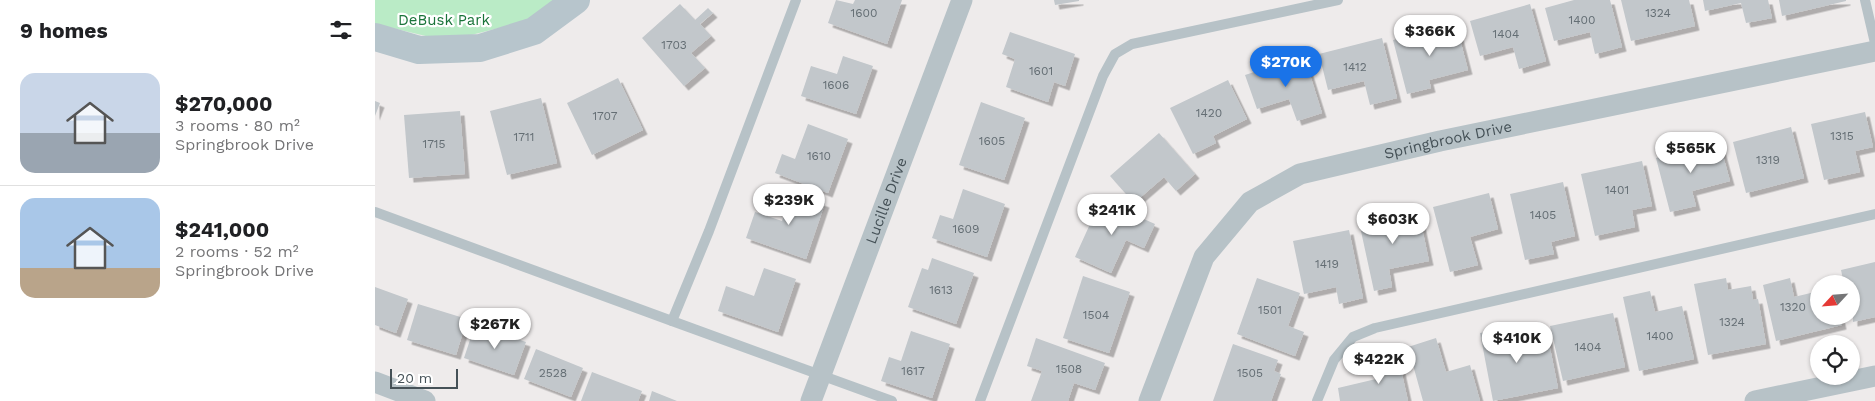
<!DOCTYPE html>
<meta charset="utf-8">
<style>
:root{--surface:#fff;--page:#f2f2f2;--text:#202124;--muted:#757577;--line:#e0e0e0;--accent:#1a73e8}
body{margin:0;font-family:"Work Sans",sans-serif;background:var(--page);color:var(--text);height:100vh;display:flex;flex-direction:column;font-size:19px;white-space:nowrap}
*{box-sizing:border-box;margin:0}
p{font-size:16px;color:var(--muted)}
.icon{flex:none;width:28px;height:28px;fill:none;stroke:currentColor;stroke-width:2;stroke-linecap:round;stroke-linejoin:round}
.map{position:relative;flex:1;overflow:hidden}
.side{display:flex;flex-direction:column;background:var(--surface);width:375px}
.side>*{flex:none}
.needle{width:32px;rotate:244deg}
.buttons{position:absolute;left:1435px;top:275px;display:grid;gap:10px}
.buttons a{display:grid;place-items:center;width:50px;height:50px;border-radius:50%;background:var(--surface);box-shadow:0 1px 4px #0004;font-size:25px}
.scale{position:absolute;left:15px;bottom:12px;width:68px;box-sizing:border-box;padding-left:5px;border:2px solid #455157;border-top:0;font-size:14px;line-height:18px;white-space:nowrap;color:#455157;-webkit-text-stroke:4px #fff;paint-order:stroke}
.price{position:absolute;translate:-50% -42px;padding:0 11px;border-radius:18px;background:#fff;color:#222;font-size:16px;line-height:32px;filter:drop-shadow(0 1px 2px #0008)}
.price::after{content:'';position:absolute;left:50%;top:30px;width:15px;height:11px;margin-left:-8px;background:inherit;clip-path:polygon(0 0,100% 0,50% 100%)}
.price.on{background:var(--accent);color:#fff}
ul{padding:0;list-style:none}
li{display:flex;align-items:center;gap:15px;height:125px;padding:0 20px}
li+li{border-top:1px solid var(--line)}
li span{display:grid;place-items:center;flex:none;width:140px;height:100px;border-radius:15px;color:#555}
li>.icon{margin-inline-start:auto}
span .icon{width:60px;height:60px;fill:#fffc;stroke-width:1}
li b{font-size:21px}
h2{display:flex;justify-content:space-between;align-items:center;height:60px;padding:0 20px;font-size:21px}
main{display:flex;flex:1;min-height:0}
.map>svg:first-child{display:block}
.green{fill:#baebc6}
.building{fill:#c2c7cb;filter:url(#shadow)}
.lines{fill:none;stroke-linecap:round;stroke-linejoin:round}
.lane{stroke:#b7c2c7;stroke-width:10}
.street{stroke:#b7c2c7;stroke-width:21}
.secondary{stroke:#b7c5cc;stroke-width:28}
.labels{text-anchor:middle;stroke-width:4.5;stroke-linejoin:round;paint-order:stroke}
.number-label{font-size:12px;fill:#646e74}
.park-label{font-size:15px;fill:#1a743a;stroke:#fff}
.street-label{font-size:15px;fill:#455157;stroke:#fff}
</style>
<main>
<section class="side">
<h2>9 homes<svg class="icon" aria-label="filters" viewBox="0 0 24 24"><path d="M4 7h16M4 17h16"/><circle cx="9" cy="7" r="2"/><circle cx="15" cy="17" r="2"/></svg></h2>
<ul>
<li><span style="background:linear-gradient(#c9d6e8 60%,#9aa5b1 0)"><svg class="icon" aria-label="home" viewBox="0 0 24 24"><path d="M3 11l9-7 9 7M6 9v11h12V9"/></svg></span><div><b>$270,000</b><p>3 rooms · 80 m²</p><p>Springbrook Drive</p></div></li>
<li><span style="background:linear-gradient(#a9c7e8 70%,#b9a48a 0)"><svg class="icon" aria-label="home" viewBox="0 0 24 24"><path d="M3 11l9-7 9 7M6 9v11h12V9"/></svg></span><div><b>$241,000</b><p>2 rooms · 52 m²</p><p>Springbrook Drive</p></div></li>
</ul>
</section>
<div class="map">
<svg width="1500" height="401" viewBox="0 0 1500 401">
<defs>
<filter id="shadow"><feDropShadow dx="4.5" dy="4.5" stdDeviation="0" flood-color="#0004"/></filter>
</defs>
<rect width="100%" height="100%" fill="#eeebeb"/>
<path class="green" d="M0,0H181L152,21L72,41L0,24Z"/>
<g class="building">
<path d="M461,0L478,4L480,0H527L512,44L453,23Z"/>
<path d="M679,0H704V1L680,5Z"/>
<path d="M1199,0H1235L1247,47L1220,54L1215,32L1179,41L1170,8Z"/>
<path d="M1246,0H1314L1320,26L1256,41Z"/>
<path d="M1328,0H1393L1397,18L1371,23L1366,3L1330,11Z"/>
<path d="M1404,0H1471V1L1407,16Z"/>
<path d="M305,4L320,20L333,8L338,13L325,24L336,36L316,53L330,68L309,86L267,38Z"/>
<path d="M1155,4L1171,61L1144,69L1138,47L1105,56L1095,21Z"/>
<path d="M1081,24L1093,70L1054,80L1056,88L1032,94L1018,40Z"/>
<path d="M635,32L700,54L690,86L679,82L673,102L631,87L640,59L627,54Z"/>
<path d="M1007,38L1022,98L995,105L989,81L953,90L944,54Z"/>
<path d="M468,56L498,66L481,114L426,96L436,66L462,74Z"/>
<path d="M929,56L947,113L922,121L914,99L882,109L870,75Z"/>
<path d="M243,78L268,130L217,155L192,103Z"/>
<path d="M853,80L872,119L838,136L841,143L818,154L795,108Z"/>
<path d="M166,98L182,163L132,175L115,111Z"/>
<path d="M0,101L5,103L0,116Z"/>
<path d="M606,102L650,118L629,180L584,165Z"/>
<path d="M85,111L90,174L34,178L29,115Z"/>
<path d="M1490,112L1498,147L1480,151L1485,172L1449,180L1436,124Z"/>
<path d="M433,124L473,139L453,193L400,173L407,154L420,159Z"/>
<path d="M1416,127L1429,178L1371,193L1358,142Z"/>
<path d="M784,133L820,174L801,191L789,177L759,203L735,176Z"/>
<path d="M1344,141L1355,181L1317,191L1321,206L1295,212L1281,158Z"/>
<path d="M1267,161L1277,206L1257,210L1260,227L1220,236L1206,174Z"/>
<path d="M1188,182L1200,236L1176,242L1179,254L1150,260L1135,194Z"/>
<path d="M588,189L630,204L612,257L557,238L565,215L578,219Z"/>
<path d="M417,191L450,203L431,259L371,238L380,212L407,221Z"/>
<path d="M1114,193L1123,229L1095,237L1103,265L1075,272L1058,207Z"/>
<path d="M726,200L780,224L769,248L751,240L736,273L700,257Z"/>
<path d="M1043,209L1054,261L1014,269L1017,287L999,291L984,222Z"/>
<path d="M974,230L988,298L964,304L961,287L929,294L918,241Z"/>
<path d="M557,258L599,273L581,324L533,307L547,268L553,270Z"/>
<path d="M1500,262V317L1478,322L1476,284H1469L1466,270Z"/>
<path d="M389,268L421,279L403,332L343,311L351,286L379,296Z"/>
<path d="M708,276L755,292L734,353L688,338Z"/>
<path d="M882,278L925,293L913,326L929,332L920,356L862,334Z"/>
<path d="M1351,278L1353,290L1376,286L1378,300L1383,299L1391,344L1333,355L1319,284Z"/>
<path d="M1415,278L1419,297L1444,291V316H1465L1467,325L1401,341L1388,285Z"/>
<path d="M0,287L33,299L21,333L0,325Z"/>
<path d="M1275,291L1280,312L1307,306L1319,359L1264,371L1248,297Z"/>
<path d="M43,304L92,319L81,355L32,340Z"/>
<path d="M1238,313L1250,367L1188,381L1175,326Z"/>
<path d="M100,325L151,342L139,375L89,358Z"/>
<path d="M1144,325L1147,343L1173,338L1183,388L1118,401L1105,333Z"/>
<path d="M536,331L575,344L557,398L506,381L514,357L526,361Z"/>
<path d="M661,338L730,363L720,390L699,383L693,401H656L667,371L652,366Z"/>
<path d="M1061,338L1071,372L1095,365L1105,401H1048L1033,347Z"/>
<path d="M858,344L903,360L899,371L906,374L896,401H838Z"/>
<path d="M161,349L208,368L196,397L149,379Z"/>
<path d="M1023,356L1033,401H965L963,388L1001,379L997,362Z"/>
<path d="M217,372L267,391L263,401H206Z"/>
<path d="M277,391L302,401H274Z"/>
</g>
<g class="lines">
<g class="lane">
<path d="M421,0L334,231L297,321L517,401"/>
<path d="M1490,0L1500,43"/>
<path d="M0,212L297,321"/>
<path d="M605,401L728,76L740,54L757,44L963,0"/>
<path d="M942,401L959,360L978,337L1000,328L1500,214"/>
</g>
<g class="street">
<path d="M0,382L50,401"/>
<path id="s1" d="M436,401L587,0"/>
<path id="s2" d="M774,401L829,257L875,202L925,174L1065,141L1500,51"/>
<path d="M1380,401L1500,376"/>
</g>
<path class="secondary" d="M0,37L44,50L105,48L159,31L201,0"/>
</g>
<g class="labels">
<g class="number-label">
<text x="489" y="17">1600</text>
<text x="1283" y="17">1324</text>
<text x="1207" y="24">1400</text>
<text x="1131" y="38">1404</text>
<text x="299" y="49">1703</text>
<text x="980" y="71">1412</text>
<text x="666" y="75">1601</text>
<text x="461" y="89">1606</text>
<text x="834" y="117">1420</text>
<text x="230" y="120">1707</text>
<text x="1467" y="140">1315</text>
<text x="149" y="141">1711</text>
<text x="617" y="145">1605</text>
<text x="59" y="148">1715</text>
<text x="444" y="160">1610</text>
<text x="1393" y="164">1319</text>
<text x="1242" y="194">1401</text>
<text x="1168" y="219">1405</text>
<text x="591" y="233">1609</text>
<text x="952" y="268">1419</text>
<text x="566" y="294">1613</text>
<text x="1418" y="311">1320</text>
<text x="895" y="314">1501</text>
<text x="721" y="319">1504</text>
<text x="1357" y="326">1324</text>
<text x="1285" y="340">1400</text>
<text x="1213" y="351">1404</text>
<text x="694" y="373">1508</text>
<text x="538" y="375">1617</text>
<text x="178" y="377">2528</text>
<text x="875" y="377">1505</text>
</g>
<g class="park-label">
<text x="69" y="25">DeBusk Park</text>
</g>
<g class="street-label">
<text dy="5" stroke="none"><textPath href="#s2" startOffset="435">Springbrook Drive</textPath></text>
<text dy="5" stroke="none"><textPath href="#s1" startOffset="214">Lucille Drive</textPath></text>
</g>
</g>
</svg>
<div class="buttons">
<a><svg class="needle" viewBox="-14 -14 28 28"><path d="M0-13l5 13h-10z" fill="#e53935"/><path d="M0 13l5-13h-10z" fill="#757577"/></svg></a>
<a><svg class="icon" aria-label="locate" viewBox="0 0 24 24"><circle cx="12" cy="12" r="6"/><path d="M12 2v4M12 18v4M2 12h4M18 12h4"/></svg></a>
</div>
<div class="scale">20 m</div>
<b class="price" style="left:1055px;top:57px">$366K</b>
<b class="price on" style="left:911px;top:88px">$270K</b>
<b class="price" style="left:1316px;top:174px">$565K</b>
<b class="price" style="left:414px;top:226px">$239K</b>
<b class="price" style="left:737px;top:236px">$241K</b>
<b class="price" style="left:1018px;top:245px">$603K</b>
<b class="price" style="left:120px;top:350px">$267K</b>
<b class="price" style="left:1142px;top:364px">$410K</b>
<b class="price" style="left:1004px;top:385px">$422K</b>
</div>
</main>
